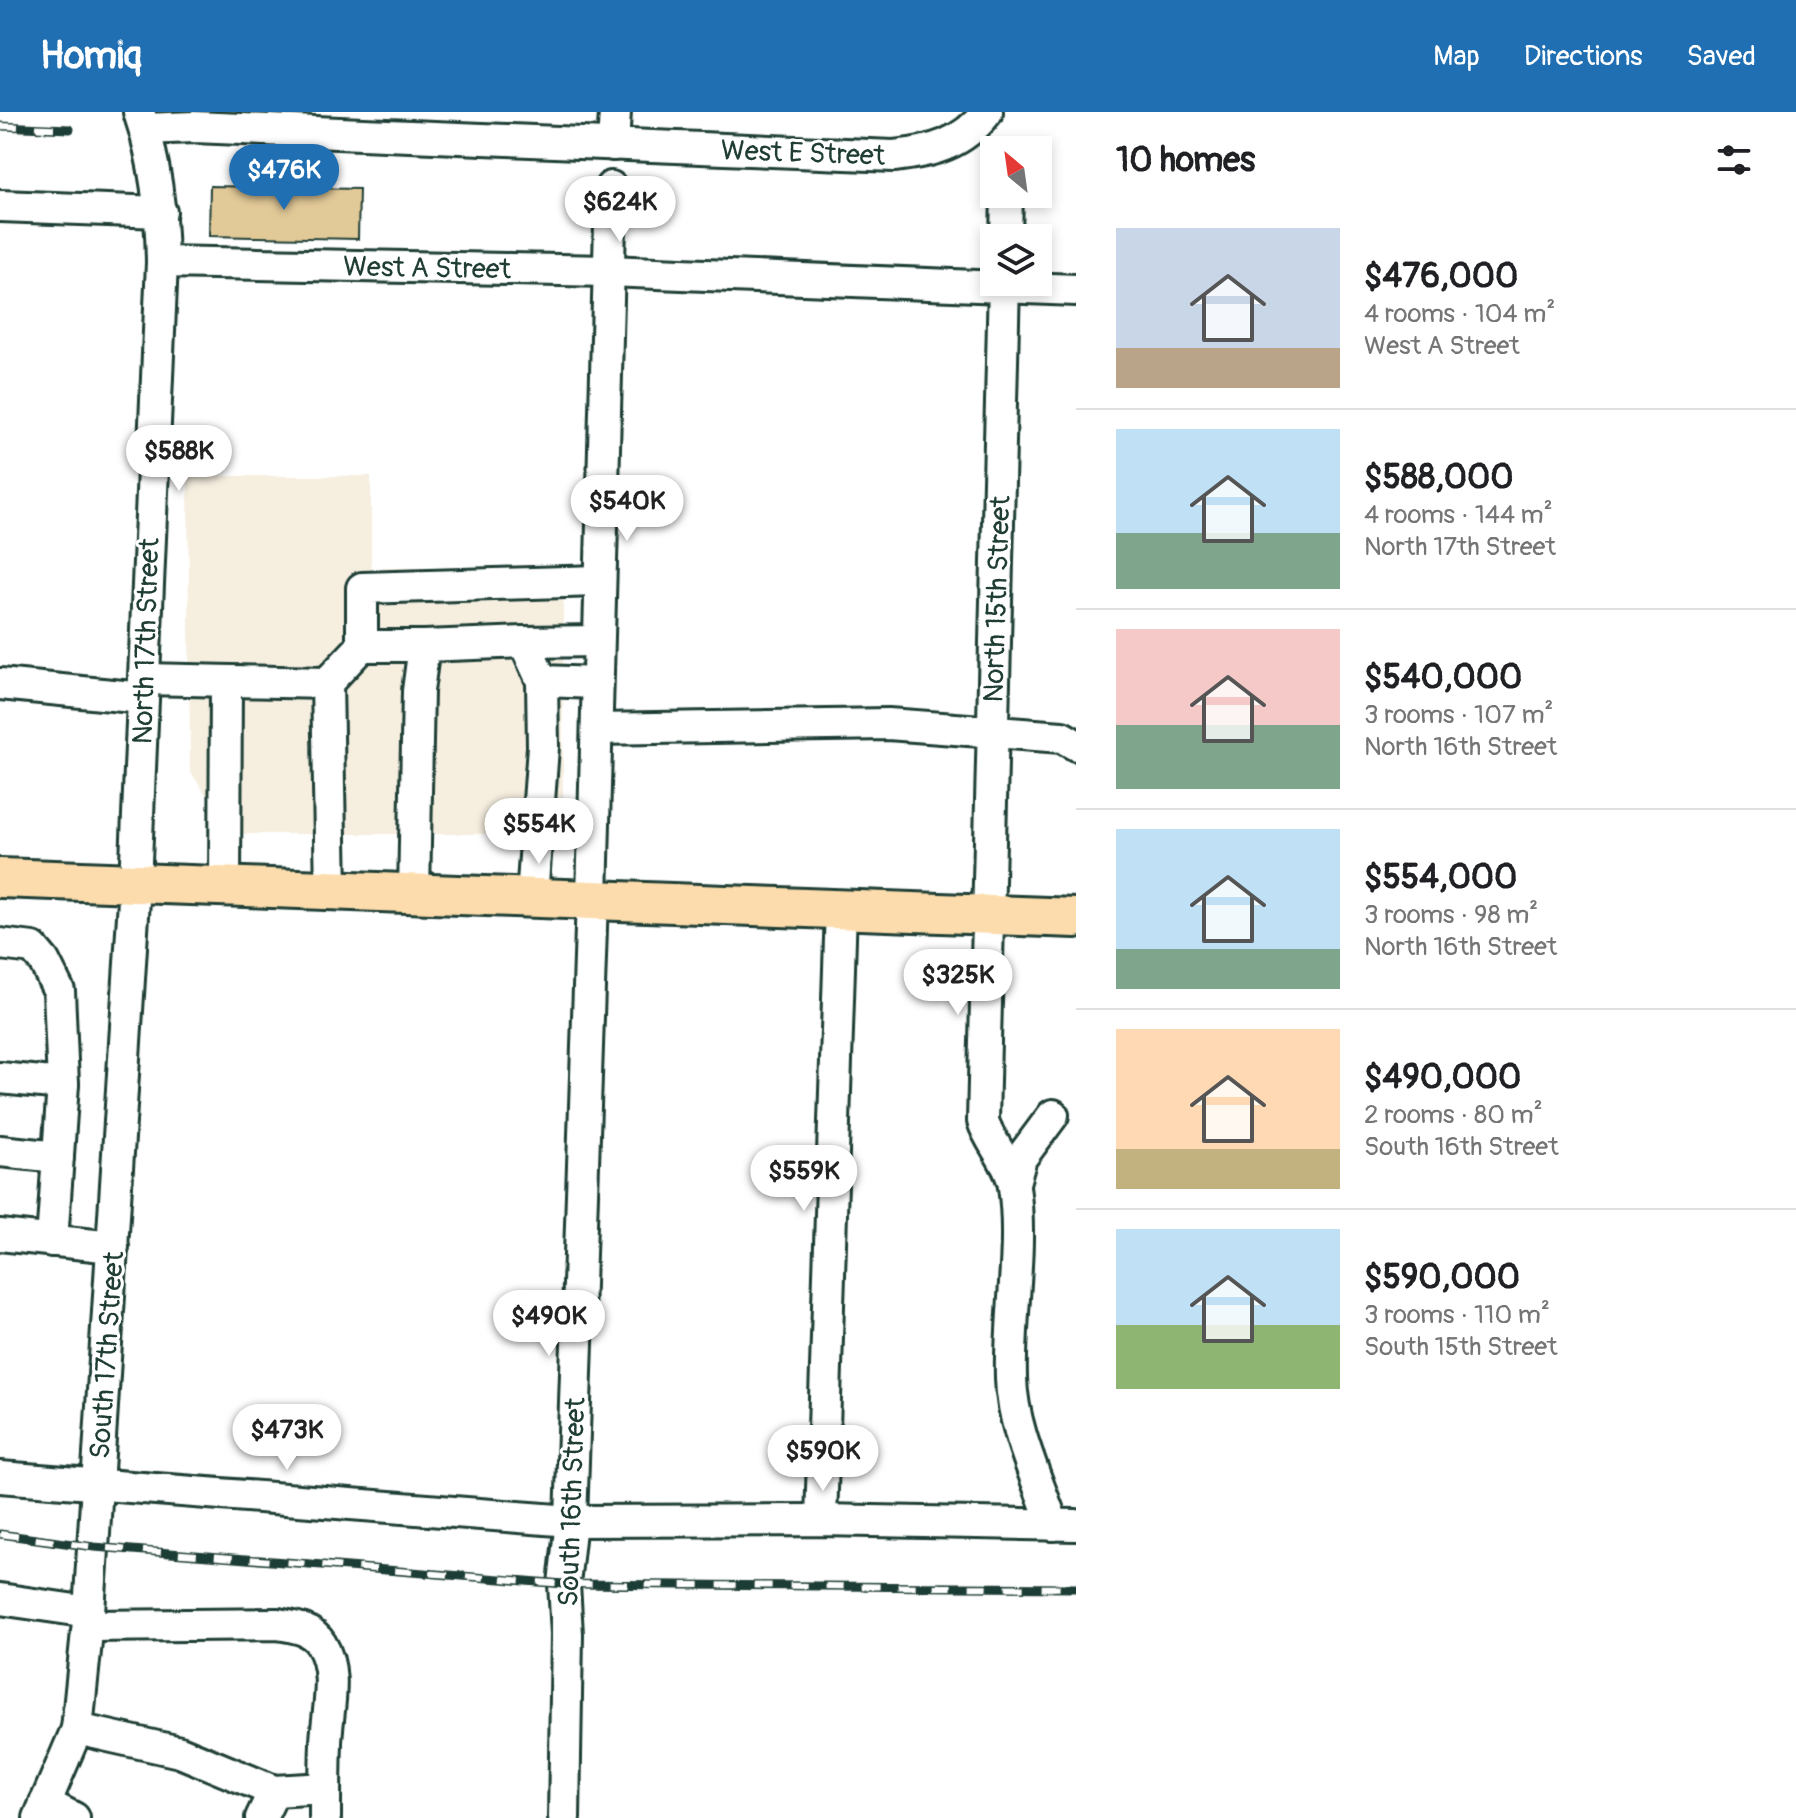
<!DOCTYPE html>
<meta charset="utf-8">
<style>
:root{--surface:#fff;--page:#f2f2f2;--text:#202124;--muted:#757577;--line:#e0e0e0;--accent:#1f6fb2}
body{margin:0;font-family:Pangolin,sans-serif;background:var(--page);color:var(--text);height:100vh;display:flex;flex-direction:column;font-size:30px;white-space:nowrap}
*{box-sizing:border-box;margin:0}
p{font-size:26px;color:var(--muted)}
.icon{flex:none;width:44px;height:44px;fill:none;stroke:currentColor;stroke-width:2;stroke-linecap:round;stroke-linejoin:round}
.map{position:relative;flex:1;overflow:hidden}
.details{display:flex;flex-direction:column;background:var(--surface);width:720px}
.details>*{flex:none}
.needle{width:52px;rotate:331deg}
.tools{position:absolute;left:980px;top:24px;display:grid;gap:16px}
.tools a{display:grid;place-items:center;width:72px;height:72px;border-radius:0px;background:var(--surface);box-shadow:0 4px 12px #0003;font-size:40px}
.price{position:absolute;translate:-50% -68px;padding:0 18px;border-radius:28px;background:#fff;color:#222;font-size:26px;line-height:52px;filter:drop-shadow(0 2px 4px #0008)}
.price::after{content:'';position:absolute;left:50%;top:48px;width:24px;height:18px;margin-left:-12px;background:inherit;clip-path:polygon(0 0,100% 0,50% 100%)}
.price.selected{background:var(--accent);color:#fff}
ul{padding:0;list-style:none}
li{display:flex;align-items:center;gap:24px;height:200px;padding:0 40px}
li+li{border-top:2px solid var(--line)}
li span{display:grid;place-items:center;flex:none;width:224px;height:160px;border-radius:0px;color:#555}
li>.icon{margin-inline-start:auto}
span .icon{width:96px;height:96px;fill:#fffc;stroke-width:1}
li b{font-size:34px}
h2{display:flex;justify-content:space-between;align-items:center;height:96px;padding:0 40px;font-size:34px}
header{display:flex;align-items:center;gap:48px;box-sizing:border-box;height:112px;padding:0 40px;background:var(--accent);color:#fff}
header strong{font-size:38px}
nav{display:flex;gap:44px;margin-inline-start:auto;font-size:28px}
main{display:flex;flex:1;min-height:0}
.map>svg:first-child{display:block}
.built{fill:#f6efe0}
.building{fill:#e2c998;stroke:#1f3d34;stroke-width:2}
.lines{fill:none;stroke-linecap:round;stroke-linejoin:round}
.minor-casing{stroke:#1f3d34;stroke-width:36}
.major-casing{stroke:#1f3d34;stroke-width:44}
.minor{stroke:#fff;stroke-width:30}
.major{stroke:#fcdcac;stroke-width:38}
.rail-casing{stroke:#1f3d34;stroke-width:9}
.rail{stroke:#fff;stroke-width:6;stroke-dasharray:18;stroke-linecap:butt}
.labels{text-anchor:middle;stroke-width:6;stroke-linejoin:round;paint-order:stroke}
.street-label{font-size:28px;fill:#1f3d34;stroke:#fff}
</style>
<header>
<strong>Homiq</strong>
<nav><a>Map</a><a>Directions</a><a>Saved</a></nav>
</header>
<main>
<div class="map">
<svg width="1076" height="1706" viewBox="0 0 1076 1706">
<rect width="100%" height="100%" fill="#fff"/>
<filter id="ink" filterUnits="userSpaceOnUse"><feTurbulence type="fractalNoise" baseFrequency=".0125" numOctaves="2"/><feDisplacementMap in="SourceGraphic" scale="16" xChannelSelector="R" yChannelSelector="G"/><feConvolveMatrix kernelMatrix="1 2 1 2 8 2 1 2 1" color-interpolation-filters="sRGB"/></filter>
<g filter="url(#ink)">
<path class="built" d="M188,364H371V456H563V722H233L190,659Z"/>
<path class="building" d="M210,74L359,77L358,127L209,124Z"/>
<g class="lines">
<g class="minor-casing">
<g id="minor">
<path d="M145,17L194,15L894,44C932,40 963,32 987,0"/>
<path d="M613,33L615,0"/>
<path d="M0,94L161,100"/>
<path d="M1006,126L1007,82"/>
<path d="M162,150L608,159L1076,178"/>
<path d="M1004,170L983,1009C990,1031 1011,1052 1014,1075C1023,1135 1009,1204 1011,1266C1012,1315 1037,1366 1053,1413"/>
<path d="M524,530L598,529"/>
<path d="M362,534H424"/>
<path d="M144,567L327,571L331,778"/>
<path d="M542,569L597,571"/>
<path d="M327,571L362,534V476L599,469"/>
<path d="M0,572L143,586"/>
<path d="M597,617L888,612L1062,625L1076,633"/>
<path d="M225,775L226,569"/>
<path d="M414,781L418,579L424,534L524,530L542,569L543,635L532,785"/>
<path d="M0,832L33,836L44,849L59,879L63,972L52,1129"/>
<path d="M0,966L63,972"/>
<path d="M0,1039L58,1045"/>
<path d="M1014,1071L1021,1046L1053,1003"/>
<path d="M0,1123L113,1135"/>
<path d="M0,1365L571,1409L821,1408L1076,1413"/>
<path d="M821,1408L841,796"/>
<path d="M0,1487L89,1500"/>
<path d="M88,1514L278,1512C294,1515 311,1516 321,1532C339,1561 327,1599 326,1631C325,1656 325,1681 325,1706"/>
<path d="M77,1617L180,1640L274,1679"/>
<path d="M45,1691L74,1706"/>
<path d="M39,1706L77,1617L89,1500L135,772L162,150C161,98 156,50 139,0"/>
<path d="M261,1706L274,1679L325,1676"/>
<path d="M564,1706L567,1522L564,1472L571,1409L592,786L611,75"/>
</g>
</g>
<g class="major-casing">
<path id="major" d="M0,766L1076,806"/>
</g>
<use href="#minor" class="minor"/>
<use href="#major" class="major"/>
<g class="rail-casing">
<g id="rail">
<path d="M0,14L70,17"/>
<path d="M0,1422L94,1435L564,1472L1076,1476"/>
</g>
</g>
<use href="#rail" class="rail"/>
</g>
</g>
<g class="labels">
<g class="street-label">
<text transform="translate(803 40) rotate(2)" y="10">West E Street</text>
<text transform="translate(427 155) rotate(1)" y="10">West A Street</text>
<text transform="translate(996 487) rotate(-88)" y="10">North 15th Street</text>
<text transform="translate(145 529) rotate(-88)" y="10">North 17th Street</text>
<text transform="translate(106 1243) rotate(-86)" y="10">South 17th Street</text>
<text transform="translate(571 1390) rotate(-88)" y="10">South 16th Street</text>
</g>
</g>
</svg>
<div class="tools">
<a><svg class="needle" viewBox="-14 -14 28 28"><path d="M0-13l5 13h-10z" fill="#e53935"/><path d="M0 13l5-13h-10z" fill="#757577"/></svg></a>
<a><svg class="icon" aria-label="layers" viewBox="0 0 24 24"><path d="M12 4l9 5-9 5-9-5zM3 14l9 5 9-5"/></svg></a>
</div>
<b class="price selected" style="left:284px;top:100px">$476K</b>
<b class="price" style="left:620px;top:132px">$624K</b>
<b class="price" style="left:179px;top:381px">$588K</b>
<b class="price" style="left:627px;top:431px">$540K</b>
<b class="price" style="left:539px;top:754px">$554K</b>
<b class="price" style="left:958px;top:905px">$325K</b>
<b class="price" style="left:804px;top:1101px">$559K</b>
<b class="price" style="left:549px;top:1246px">$490K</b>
<b class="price" style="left:287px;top:1360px">$473K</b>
<b class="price" style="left:823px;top:1381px">$590K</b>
</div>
<section class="details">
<h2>10 homes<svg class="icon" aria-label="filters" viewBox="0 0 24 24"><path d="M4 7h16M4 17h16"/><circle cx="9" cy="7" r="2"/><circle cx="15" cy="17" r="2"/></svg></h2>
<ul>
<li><span style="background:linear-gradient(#c9d6e8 75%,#b9a48a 0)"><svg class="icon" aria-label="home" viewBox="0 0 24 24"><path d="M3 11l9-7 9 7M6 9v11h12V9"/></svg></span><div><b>$476,000</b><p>4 rooms · 104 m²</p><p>West A Street</p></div></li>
<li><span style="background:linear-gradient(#bfe0f5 65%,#7fa58c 0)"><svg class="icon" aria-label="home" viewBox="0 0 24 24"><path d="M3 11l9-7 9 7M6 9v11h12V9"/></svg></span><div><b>$588,000</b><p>4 rooms · 144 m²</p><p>North 17th Street</p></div></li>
<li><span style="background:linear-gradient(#f6c9c9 60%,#7fa58c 0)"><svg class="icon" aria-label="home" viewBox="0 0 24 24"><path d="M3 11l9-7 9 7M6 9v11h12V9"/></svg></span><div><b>$540,000</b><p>3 rooms · 107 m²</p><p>North 16th Street</p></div></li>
<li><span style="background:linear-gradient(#bfe0f5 75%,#7fa58c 0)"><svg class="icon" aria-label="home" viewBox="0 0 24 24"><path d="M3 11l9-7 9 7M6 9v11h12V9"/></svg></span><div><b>$554,000</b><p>3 rooms · 98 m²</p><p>North 16th Street</p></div></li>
<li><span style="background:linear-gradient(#ffd9b3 75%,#c2b280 0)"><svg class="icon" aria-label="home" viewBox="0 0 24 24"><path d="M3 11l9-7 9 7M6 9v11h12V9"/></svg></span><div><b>$490,000</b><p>2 rooms · 80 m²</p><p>South 16th Street</p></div></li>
<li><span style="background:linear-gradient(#bfe0f5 60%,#8fb573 0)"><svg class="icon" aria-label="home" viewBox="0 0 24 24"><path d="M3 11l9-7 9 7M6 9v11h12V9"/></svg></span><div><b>$590,000</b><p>3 rooms · 110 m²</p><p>South 15th Street</p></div></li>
</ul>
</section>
</main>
